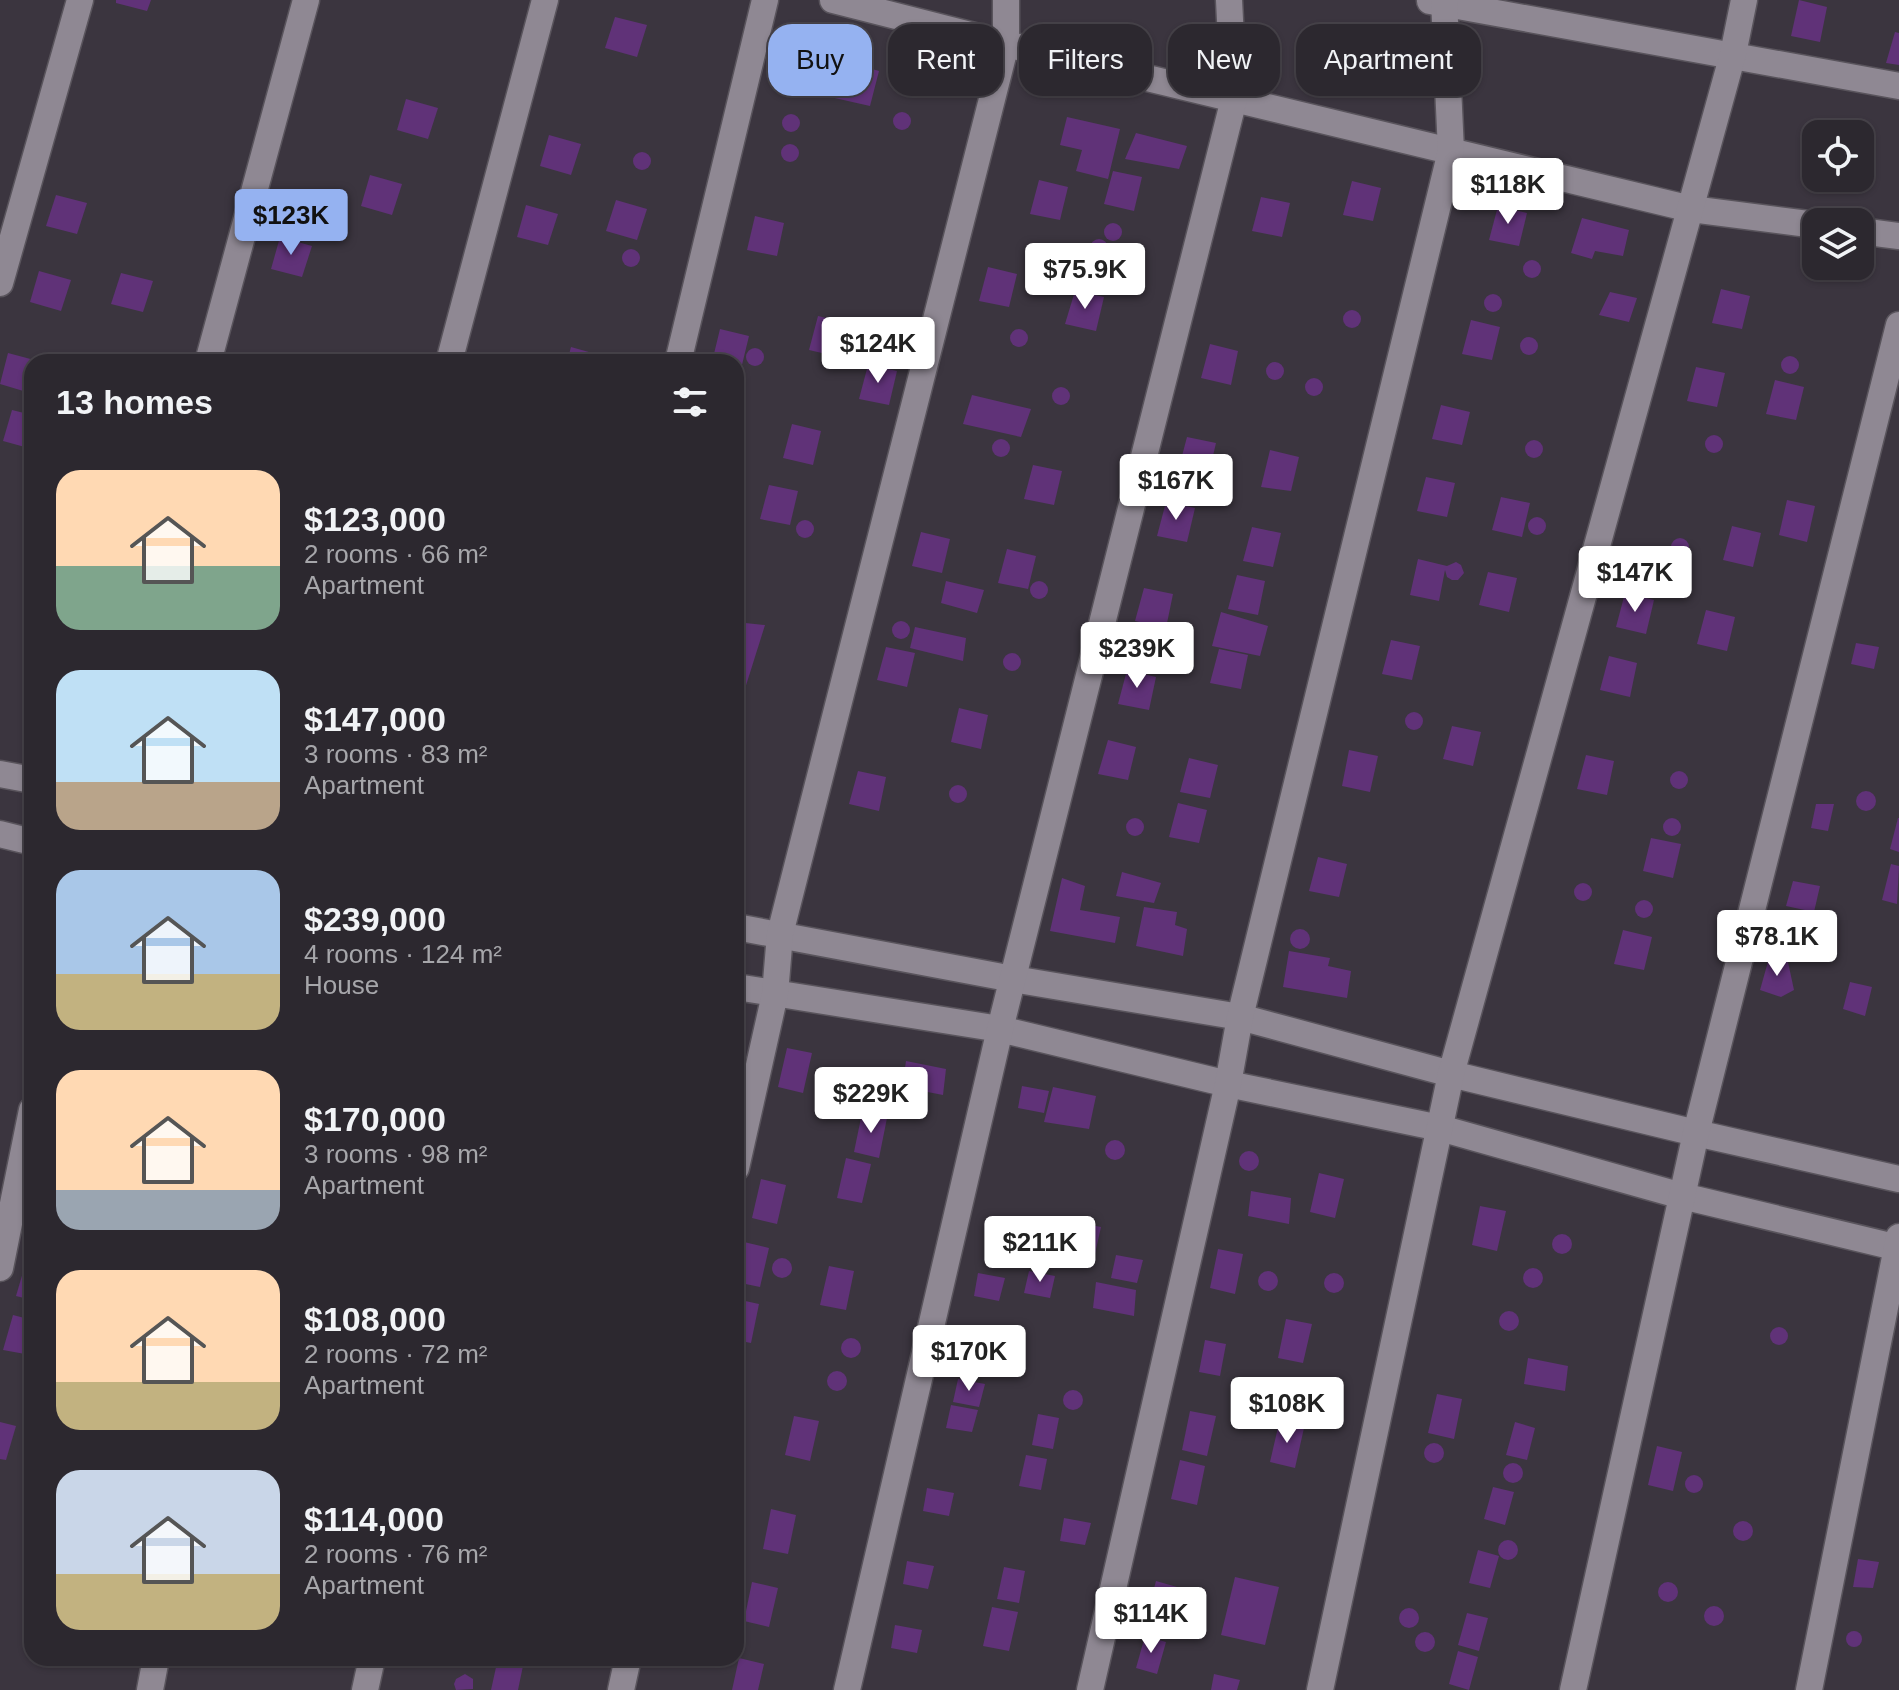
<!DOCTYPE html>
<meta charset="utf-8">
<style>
:root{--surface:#2c282f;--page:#343037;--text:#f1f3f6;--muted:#a6a6aa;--line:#48444b;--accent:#95b2f1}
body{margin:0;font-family:Arial,sans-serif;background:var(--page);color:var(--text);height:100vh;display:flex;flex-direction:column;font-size:30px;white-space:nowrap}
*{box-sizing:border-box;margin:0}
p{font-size:26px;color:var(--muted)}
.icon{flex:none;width:44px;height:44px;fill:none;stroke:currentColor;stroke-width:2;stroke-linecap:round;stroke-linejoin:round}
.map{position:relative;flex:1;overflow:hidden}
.sheet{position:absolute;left:24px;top:354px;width:720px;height:1312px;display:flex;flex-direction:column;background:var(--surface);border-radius:24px;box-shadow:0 2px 6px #0004,0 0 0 2px var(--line)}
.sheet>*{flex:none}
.banner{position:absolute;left:768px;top:24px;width:760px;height:72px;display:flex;gap:16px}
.tools{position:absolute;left:1802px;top:120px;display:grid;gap:16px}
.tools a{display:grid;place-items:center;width:72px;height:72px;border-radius:16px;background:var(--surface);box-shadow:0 2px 6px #0004,0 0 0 2px var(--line);font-size:40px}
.price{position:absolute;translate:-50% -68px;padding:0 18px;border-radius:8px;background:#fff;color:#222;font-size:26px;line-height:52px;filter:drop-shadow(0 2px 4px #0008)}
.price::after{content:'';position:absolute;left:50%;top:48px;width:24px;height:18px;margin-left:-12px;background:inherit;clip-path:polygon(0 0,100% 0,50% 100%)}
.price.selected{background:var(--accent);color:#111}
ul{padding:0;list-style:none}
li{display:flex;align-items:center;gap:24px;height:200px;padding:0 32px}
li span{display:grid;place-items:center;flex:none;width:224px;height:160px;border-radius:24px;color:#555}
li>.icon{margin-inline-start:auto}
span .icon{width:96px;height:96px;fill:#fffc;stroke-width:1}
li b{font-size:34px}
h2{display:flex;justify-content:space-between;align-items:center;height:96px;padding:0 32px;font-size:34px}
.tag{padding:0 28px;border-radius:24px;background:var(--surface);box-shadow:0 2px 6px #0004,0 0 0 2px var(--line);font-size:28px;line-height:72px}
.tag.selected{background:var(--accent);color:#111}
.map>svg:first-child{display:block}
.building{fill:#603278}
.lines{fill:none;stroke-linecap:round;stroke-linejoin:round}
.minor-casing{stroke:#59545c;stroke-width:29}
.minor{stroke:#8f8893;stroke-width:26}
</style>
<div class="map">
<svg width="1899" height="1690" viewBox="0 0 1899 1690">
<rect width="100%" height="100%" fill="#3b353f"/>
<g class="building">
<path d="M116,0H151L147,11L116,3Z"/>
<path d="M1799,0L1827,7L1820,42L1791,36Z"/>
<path d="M615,17L647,25L637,57L605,48Z"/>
<path d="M1895,32L1899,33V65L1886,63Z"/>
<path d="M824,55L879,71L870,106L817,94Z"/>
<path d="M406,99L438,108L428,139L397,130Z"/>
<circle cx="902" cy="121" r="9"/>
<circle cx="791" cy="123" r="9"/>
<path d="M1067,117L1120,129L1108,179L1076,171L1082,150L1060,145Z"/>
<path d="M1136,133L1187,146L1179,169L1125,159Z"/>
<path d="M549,135L581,144L571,175L540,166Z"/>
<circle cx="790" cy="153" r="9"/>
<circle cx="642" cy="161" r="9"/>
<path d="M1113,171L1142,177L1134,211L1104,204Z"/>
<path d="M370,175L402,184L392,215L361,206Z"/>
<path d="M1039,180L1068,187L1060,220L1030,214Z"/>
<path d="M1352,181L1381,188L1373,221L1343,215Z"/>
<path d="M56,195L87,203L77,234L46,226Z"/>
<path d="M1261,197L1290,203L1282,237L1252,231Z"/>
<path d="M616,200L647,209L637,240L606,231Z"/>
<path d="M526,205L558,214L548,245L517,237Z"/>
<path d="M1498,206L1527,213L1519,246L1489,240Z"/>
<path d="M755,216L784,223L777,256L747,250Z"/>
<path d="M1582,218L1629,230L1623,256L1595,251L1592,259L1571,253Z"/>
<circle cx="1113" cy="232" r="9"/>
<path d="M280,237L312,246L302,277L271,269Z"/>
<circle cx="1099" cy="248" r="9"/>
<circle cx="631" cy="258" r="9"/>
<circle cx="1532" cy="269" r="9"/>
<path d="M988,267L1017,274L1009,307L979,301Z"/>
<path d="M39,271L71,280L61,311L30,302Z"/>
<path d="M121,273L153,281L143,312L111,304Z"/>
<path d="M1721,289L1750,296L1742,329L1712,323Z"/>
<path d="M1075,291L1104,297L1096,331L1065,324Z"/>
<path d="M1610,292L1637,298L1629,322L1599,315Z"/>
<circle cx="1493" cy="303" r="9"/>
<circle cx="1352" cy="319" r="9"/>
<path d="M818,316L847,323L839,357L809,350Z"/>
<path d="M1471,320L1500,327L1492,360L1462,354Z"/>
<circle cx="1019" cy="338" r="9"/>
<path d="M720,329L749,336L741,369L736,368V362H712Z"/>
<circle cx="1529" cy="346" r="9"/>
<path d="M1210,344L1238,351L1231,385L1201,378Z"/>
<path d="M571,347L603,356L601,362H567Z"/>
<circle cx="755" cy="357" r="9"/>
<path d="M8,353L38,361L32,362V387L30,393L0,384Z"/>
<circle cx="1790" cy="365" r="9"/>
<circle cx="1275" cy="371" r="9"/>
<path d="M868,365L897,371L889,405L859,399Z"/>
<path d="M1696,367L1725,373L1717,407L1687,401Z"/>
<circle cx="1314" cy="387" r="9"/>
<path d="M1775,380L1804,387L1796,420L1766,414Z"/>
<circle cx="1061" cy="396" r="9"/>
<path d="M972,395L1031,409L1021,437L963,424Z"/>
<path d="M1441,405L1470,412L1462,445L1432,439Z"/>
<path d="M12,410L32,415V449L3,441Z"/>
<path d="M792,424L821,431L813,465L783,458Z"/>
<circle cx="1714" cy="444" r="9"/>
<path d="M1187,437L1216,443L1208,477L1178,471Z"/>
<circle cx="1001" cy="448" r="9"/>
<circle cx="1534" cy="449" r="9"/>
<path d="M1270,450L1299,457L1291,491L1261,487Z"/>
<path d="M1033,465L1062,471L1054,505L1024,499Z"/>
<path d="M1426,477L1455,483L1447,517L1417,511Z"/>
<path d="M769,485L798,491L790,525L760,519Z"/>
<path d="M1501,497L1530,503L1522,537L1492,530Z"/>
<path d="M1787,500L1815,506L1807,542L1779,535Z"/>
<path d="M1166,502L1195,508L1187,542L1157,536Z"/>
<circle cx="1537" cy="526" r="9"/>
<circle cx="805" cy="529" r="9"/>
<path d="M1732,526L1761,533L1753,567L1723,560Z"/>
<path d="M1252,527L1281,533L1273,567L1243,561Z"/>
<path d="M921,532L950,539L942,573L912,566Z"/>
<circle cx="1680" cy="547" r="9"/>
<path d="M1007,549L1036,556L1028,589L998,583Z"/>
<path d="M1418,559L1447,566L1456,562L1461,565L1464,573L1458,580H1452L1447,577L1445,570L1439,601L1410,595Z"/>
<path d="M1488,572L1517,578L1509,612L1479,605Z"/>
<path d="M1237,575L1265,581L1258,615L1228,609Z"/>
<circle cx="1039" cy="590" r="9"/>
<path d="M946,581L984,590L977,613L941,603Z"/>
<path d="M1144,588L1173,594L1166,628L1135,621Z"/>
<path d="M1625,593L1654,600L1646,634L1616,627Z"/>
<path d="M1706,610L1735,617L1727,651L1697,644Z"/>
<path d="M1221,612L1268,626L1260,656L1212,646Z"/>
<circle cx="901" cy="630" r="9"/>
<path d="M736,622L765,625L737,714H736Z"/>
<path d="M915,627L966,638L963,661L910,648Z"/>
<path d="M1391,640L1420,646L1412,680L1382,674Z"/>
<path d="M1856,643L1879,647L1874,669L1851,664Z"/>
<path d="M886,647L915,653L907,687L877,680Z"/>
<path d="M1219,649L1248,655L1241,689L1210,683Z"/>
<circle cx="1012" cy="662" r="9"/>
<path d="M1609,656L1637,663L1630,697L1600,690Z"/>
<path d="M1127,670L1156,677L1149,710L1118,704Z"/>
<path d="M959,708L988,715L981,749L951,742Z"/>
<circle cx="1414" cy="721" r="9"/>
<path d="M1452,726L1481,732L1473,766L1443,759Z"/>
<path d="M1108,740L1136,747L1128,780L1098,774Z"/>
<path d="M1349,750L1378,756L1370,792L1342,786Z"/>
<path d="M1586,755L1614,761L1607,795L1577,789Z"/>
<path d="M1189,758L1218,765L1210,798L1180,792Z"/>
<circle cx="1679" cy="780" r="9"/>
<path d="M858,771L886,777L879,811L849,804Z"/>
<circle cx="958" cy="794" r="9"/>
<circle cx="1866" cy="801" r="10"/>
<path d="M1178,803L1207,810L1199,843L1169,837Z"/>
<path d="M1816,804H1834L1828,831L1811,828Z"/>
<circle cx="1135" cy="827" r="9"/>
<circle cx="1672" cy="827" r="9"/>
<path d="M1898,818H1899V852L1890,849Z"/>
<path d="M1651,838L1681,844L1673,878L1643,871Z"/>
<path d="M1318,857L1347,864L1339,897L1309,891Z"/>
<path d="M1891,864L1899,866L1897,904L1882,900Z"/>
<path d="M1122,872L1161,883L1154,903L1116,896Z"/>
<path d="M1062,878L1085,886L1080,910L1120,917L1115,943L1050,931Z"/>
<path d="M1793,881L1820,886L1814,912L1786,906Z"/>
<circle cx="1583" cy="892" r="9"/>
<circle cx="1644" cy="909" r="9"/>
<path d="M1144,907L1177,912L1175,925L1187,929L1183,956L1136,946Z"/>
<circle cx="1300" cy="939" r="10"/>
<path d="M1623,930L1652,937L1644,970L1614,964Z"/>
<path d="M1289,951L1330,958L1328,966L1351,971L1347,998L1283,987Z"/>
<path d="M1769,958L1788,962L1794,990L1781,997L1760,990Z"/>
<path d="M1850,982L1872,987L1865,1016L1843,1009Z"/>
<path d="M787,1048L812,1053L803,1093L778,1087Z"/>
<path d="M906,1061L946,1069L943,1095L902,1087Z"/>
<path d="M1022,1086L1049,1091L1044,1113L1018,1108Z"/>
<path d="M1053,1087L1096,1096L1089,1129L1044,1122Z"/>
<path d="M862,1113L887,1118L879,1158L854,1152Z"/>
<circle cx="1115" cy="1150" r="10"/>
<circle cx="1249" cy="1161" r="10"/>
<path d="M846,1158L871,1164L862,1203L837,1198Z"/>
<path d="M1319,1173L1344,1179L1335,1218L1310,1212Z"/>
<path d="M761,1179L786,1185L777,1224L752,1218Z"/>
<path d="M1251,1191L1291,1198L1289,1224L1248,1216Z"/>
<path d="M1480,1206L1506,1211L1497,1251L1472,1245Z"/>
<path d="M1076,1222L1101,1227L1092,1267L1067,1261Z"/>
<circle cx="1562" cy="1244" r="10"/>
<path d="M744,1242L769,1248L760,1287L736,1282Z"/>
<path d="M1218,1249L1243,1254L1235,1294L1210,1288Z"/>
<path d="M1116,1255L1143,1260L1137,1283L1111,1278Z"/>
<circle cx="782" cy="1268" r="10"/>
<path d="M26,1262L32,1263V1300L16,1296Z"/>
<path d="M829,1266L854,1271L846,1310L820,1305Z"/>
<circle cx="1533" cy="1278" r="10"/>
<circle cx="1268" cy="1281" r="10"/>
<path d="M1029,1271L1055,1276L1050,1298L1024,1293Z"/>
<circle cx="1334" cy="1283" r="10"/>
<path d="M978,1273L1005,1278L999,1301L974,1296Z"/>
<path d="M1096,1282L1136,1290L1134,1316L1093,1308Z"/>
<path d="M736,1299L759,1304L751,1343L736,1340Z"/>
<circle cx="1509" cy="1321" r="10"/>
<path d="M13,1315L32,1320V1331L25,1354L3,1350Z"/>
<path d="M1286,1319L1312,1324L1303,1363L1278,1358Z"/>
<path d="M972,1325L999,1330L994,1352L968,1347Z"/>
<circle cx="1779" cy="1336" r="9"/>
<circle cx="851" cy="1348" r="10"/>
<path d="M1205,1340L1226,1344L1220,1376L1199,1372Z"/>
<path d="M1528,1358L1568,1366L1565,1391L1524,1384Z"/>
<circle cx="837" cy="1381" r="10"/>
<path d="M958,1379L985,1384L979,1407L953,1402Z"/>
<circle cx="1073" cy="1400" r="10"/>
<path d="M1437,1394L1462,1399L1454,1439L1428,1433Z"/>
<path d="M951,1405L978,1410L972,1432L946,1428Z"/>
<path d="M1190,1411L1216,1416L1207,1456L1182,1450Z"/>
<path d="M1038,1414L1059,1418L1053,1449L1032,1445Z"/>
<path d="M794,1416L819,1421L810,1461L785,1455Z"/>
<path d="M0,1422L16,1426L6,1460L0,1459Z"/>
<path d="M1515,1422L1535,1428L1527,1460L1506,1455Z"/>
<path d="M1279,1423L1304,1428L1295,1468L1270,1462Z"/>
<circle cx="1434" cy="1453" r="10"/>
<path d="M1657,1446L1682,1452L1673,1491L1648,1485Z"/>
<path d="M1026,1455L1047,1459L1041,1490L1019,1486Z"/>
<path d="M1180,1460L1205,1466L1197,1505L1171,1499Z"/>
<circle cx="1513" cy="1473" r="10"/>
<circle cx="1694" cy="1484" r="9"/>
<path d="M1493,1487L1514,1492L1505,1525L1484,1519Z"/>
<path d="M927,1488L954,1493L949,1516L923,1511Z"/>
<path d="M771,1509L796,1515L788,1554L763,1549Z"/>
<path d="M1064,1518L1091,1523L1085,1545L1060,1541Z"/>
<circle cx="1743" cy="1531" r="10"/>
<circle cx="1508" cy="1550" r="10"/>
<path d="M1478,1550L1499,1556L1490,1588L1469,1583Z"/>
<path d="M1858,1559L1879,1562L1873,1588L1853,1587Z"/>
<path d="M907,1561L934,1566L928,1589L903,1584Z"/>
<path d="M1004,1567L1025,1571L1019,1603L997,1599Z"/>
<path d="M1235,1577L1279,1587L1265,1645L1221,1635Z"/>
<path d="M1156,1581L1177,1587L1168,1620L1147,1614Z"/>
<circle cx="1668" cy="1592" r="10"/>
<path d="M752,1582L778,1588L769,1627L744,1621Z"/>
<circle cx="1714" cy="1616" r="10"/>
<path d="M992,1607L1018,1612L1009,1651L983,1646Z"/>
<circle cx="1409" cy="1618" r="10"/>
<path d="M1467,1613L1488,1618L1479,1651L1458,1645Z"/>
<path d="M895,1625L922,1630L917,1653L891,1648Z"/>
<circle cx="1854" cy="1639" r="8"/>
<circle cx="1425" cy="1642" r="10"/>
<path d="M1145,1636L1166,1642L1157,1674L1136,1668Z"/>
<path d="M1458,1651L1478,1657L1469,1690L1449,1684Z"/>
<path d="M498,1658H510L524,1661L518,1690H491Z"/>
<path d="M739,1658L764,1664L758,1690H732Z"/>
<path d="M465,1674L473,1679V1689L456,1690L454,1684L456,1679Z"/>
<path d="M1214,1674L1240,1680L1237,1690H1211Z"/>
</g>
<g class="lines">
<g class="minor-casing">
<g id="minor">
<path d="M833,0L1006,44L1691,209L1816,225"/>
<path d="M1430,1L1899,86"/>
<path d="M1860,231L1899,236"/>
<path d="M0,283L80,0"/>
<path d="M208,362L306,0"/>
<path d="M449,362L545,0"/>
<path d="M678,362L765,0"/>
<path d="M0,774L32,780"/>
<path d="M0,834L32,842"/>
<path d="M736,927L1013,979L1240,1017L1451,1074L1696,1133L1899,1179"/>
<path d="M736,987L1000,1029L1228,1084L1440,1128L1682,1196L1899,1248"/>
<path d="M736,1168L775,994L780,934L1006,44V0"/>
<path d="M0,1268L32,1110"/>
<path d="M150,1690L156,1658"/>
<path d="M365,1690L372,1658"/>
<path d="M621,1690L628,1658"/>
<path d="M847,1690L1000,1029L1234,99L1229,0"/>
<path d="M1090,1690L1228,1084L1240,1017L1451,151L1444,0"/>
<path d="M1320,1690L1451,1074L1733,54L1744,0"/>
<path d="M1573,1690L1696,1133L1899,325"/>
<path d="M1809,1690L1899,1237"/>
</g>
</g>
<use href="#minor" class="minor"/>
</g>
</svg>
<div class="tools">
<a><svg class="icon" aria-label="locate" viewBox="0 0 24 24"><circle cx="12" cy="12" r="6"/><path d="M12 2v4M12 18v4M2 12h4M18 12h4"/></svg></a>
<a><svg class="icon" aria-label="layers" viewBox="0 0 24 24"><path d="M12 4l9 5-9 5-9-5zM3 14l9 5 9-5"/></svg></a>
</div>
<b class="price" style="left:1508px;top:226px">$118K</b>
<b class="price selected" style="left:291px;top:257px">$123K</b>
<b class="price" style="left:1085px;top:311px">$75.9K</b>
<b class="price" style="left:878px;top:385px">$124K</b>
<b class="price" style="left:1176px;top:522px">$167K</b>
<b class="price" style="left:1635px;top:614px">$147K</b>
<b class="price" style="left:1137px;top:690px">$239K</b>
<b class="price" style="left:1777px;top:978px">$78.1K</b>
<b class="price" style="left:871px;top:1135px">$229K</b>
<b class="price" style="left:1040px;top:1284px">$211K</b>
<b class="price" style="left:969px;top:1393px">$170K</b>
<b class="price" style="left:1287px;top:1445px">$108K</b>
<b class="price" style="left:1151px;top:1655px">$114K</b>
<div class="banner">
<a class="tag selected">Buy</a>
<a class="tag">Rent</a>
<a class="tag">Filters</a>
<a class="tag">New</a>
<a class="tag">Apartment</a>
</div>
<section class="sheet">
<h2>13 homes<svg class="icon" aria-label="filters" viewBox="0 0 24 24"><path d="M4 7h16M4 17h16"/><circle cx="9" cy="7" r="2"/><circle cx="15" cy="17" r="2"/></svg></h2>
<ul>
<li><span style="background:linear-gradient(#ffd9b3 60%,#7fa58c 0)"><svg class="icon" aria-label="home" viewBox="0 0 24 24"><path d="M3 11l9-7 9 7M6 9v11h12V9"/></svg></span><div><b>$123,000</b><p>2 rooms · 66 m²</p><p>Apartment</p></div></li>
<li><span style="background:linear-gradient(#bfe0f5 70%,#b9a48a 0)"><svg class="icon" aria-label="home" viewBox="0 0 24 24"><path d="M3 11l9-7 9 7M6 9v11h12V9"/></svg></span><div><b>$147,000</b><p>3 rooms · 83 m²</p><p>Apartment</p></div></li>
<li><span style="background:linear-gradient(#a9c7e8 65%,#c2b280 0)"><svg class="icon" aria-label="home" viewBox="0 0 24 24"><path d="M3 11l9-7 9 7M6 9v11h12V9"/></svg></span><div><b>$239,000</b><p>4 rooms · 124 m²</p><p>House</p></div></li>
<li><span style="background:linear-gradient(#ffd9b3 75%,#9aa5b1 0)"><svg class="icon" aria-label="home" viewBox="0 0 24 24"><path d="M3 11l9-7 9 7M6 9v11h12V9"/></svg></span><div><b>$170,000</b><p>3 rooms · 98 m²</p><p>Apartment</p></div></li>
<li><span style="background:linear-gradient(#ffd9b3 70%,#c2b280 0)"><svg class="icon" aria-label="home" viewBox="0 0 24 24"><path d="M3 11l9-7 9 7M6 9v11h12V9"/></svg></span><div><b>$108,000</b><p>2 rooms · 72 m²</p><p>Apartment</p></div></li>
<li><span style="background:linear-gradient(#c9d6e8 65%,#c2b280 0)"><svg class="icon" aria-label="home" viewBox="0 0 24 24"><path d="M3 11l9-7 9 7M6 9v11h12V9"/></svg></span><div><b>$114,000</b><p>2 rooms · 76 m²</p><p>Apartment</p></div></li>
</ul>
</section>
</div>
